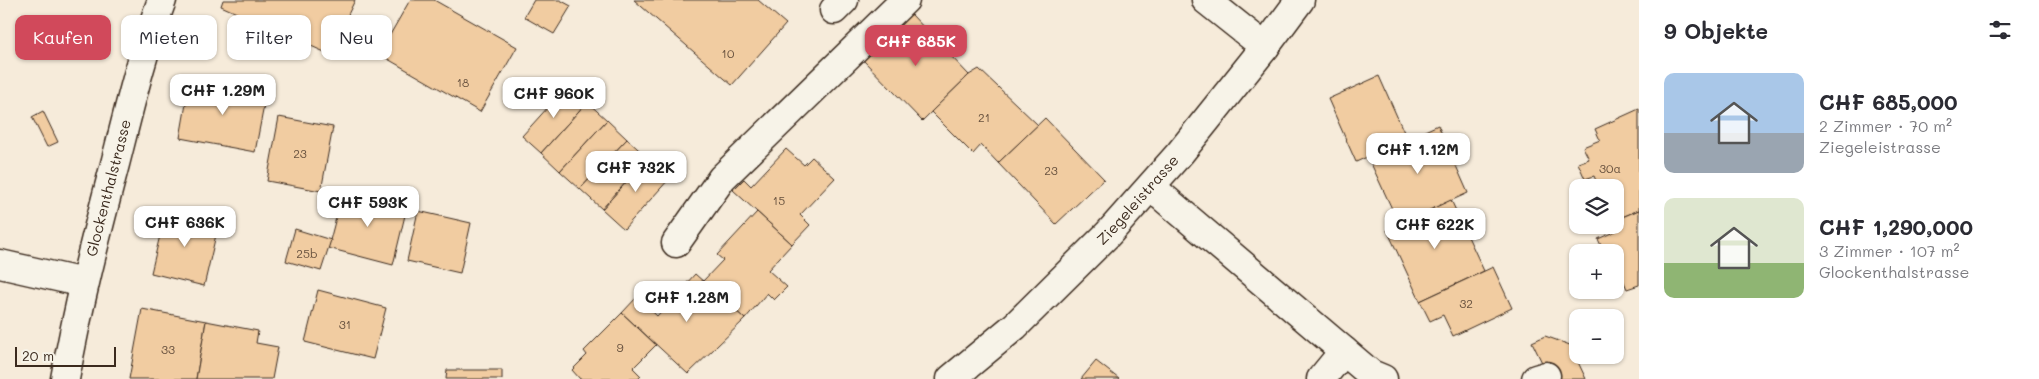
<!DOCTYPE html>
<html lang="de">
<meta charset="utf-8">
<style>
:root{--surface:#fff;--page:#f7f7f7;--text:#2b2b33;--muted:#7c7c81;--accent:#d1495b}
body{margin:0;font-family:Mali,sans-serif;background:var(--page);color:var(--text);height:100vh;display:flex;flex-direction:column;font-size:19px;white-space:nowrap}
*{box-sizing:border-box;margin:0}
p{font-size:16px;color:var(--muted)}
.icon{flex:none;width:28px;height:28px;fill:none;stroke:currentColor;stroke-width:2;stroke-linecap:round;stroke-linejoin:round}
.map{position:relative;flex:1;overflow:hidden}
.panel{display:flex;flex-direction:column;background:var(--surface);width:400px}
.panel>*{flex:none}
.guide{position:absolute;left:15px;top:15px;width:475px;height:45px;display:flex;gap:10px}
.controls{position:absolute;left:1569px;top:179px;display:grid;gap:10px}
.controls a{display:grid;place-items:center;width:55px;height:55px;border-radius:10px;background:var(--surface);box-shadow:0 1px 4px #0004;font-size:25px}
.scale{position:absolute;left:15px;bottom:12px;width:101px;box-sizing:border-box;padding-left:5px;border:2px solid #3b2a1e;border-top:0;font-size:14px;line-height:18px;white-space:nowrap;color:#3b2a1e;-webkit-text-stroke:4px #f7f3e8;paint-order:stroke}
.price{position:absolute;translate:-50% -42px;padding:0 11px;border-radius:10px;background:#fff;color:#222;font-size:16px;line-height:32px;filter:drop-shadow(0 1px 2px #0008)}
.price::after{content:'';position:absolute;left:50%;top:30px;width:15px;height:11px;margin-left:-8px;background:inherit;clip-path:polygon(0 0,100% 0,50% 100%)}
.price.active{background:var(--accent);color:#fff}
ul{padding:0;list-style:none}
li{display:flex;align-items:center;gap:15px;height:125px;padding:0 25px}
li span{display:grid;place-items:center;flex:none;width:140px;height:100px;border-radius:10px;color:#555}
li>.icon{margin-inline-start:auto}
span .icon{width:60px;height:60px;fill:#fffc;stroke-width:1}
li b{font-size:21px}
h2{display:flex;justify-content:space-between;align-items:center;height:60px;padding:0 25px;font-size:21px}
.chip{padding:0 18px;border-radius:10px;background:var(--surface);box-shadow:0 1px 4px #0004;font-size:18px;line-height:45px}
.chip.active{background:var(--accent);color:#fff}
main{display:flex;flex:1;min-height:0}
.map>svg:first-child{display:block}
.building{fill:#f1cca1;stroke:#3b2a1e}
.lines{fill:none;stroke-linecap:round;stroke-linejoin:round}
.minor-casing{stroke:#3b2a1e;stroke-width:31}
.major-casing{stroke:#3b2a1e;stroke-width:31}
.minor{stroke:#f7f3e8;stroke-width:28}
.major{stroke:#f7f3e8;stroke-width:28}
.labels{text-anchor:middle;stroke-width:4.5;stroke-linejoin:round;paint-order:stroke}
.number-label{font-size:12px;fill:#68523f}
.street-label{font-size:15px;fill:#3b2a1e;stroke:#f7f3e8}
</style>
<main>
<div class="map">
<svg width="1639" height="379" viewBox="0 0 1639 379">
<rect width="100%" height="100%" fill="#f6ebda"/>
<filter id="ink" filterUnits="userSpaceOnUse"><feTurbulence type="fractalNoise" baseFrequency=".02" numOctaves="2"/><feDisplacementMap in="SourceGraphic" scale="10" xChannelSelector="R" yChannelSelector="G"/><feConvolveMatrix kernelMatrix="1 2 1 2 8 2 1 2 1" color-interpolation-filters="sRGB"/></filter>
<g filter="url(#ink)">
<g class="building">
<path d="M223,0H355L329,54L221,6Z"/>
<path d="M410,0H434L517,47L480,112L379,54Z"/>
<path d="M534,0H560L571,6L554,34L524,17Z"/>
<path d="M634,0H758L786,24L732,85Z"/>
<path d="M911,14L969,75L922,121L863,60Z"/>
<path d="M979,69L1038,125L998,163L981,145L973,154L931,112L969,75Z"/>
<path d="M1379,76L1407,139L1356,162L1328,99Z"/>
<path d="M190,81L266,95L255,152L180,138Z"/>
<path d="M568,85L587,102L541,153L522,136Z"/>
<path d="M587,102L607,120L560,171L541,153Z"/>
<path d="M1639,109V210L1615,220V188H1599L1594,176L1585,179L1578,163L1589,159L1583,147L1600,140L1595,129Z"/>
<path d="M43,111L58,142L47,147L32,117Z"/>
<path d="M279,117L333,127L321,191L267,181Z"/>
<path d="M1045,118L1104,179L1056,224L998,163Z"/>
<path d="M607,120L627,139L580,189L560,171Z"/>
<path d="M1438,125L1468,193L1399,224L1368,157Z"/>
<path d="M627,139L648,158L602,209L580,189Z"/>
<path d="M786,149L804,165L812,157L835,178L800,215L810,225L792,244L733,190L744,179L751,186Z"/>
<path d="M648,158L670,178L624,229L602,209Z"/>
<path d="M343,191L407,207L393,265L328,248Z"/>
<path d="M1451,200L1484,271L1420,301L1387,230Z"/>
<path d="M166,210L219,222L204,286L151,273Z"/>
<path d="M1639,210V285L1627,289L1615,261V252H1604L1598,239L1618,230L1615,220Z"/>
<path d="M418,211L471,223L460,273L407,261Z"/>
<path d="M757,212L792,244L768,270L787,287L774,300L767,293L745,319L703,281L723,260L717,255Z"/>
<path d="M295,229L331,240L321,271L286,261Z"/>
<path d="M1493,267L1512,308L1453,336L1443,315L1430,321L1420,301Z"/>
<path d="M695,274L745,319L688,374L622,313L637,297L657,316Z"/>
<path d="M318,290L386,308L373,359L305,342Z"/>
<path d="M142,309L206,321L196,379H129Z"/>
<path d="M622,313L656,345L633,368L641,376L638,379H580L572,370L587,355L584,351Z"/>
<path d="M206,321L258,331L256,343L278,347L272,379H196Z"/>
<path d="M1545,336L1570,345L1586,379H1550L1532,342Z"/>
<path d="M1096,361L1119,379H1081Z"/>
<path d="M447,370H502V379H446Z"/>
</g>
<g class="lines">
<g class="minor-casing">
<g id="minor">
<path d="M1206,0L1265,47"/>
<path d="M834,10L844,0"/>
<path d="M1151,187L1371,374L1383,379"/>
<path d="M676,243L722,178L905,0"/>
<path d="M0,264L84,283"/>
<path id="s1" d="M951,379L1015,326L1108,234L1180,153L1265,47L1300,0"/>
<path d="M1321,379L1344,351"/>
<path d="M1536,379L1546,376"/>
</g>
</g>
<g class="major-casing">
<g id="major">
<path id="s2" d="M65,379C78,306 96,236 115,164C129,109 142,53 162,0"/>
</g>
</g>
<use href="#minor" class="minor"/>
<use href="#major" class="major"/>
</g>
</g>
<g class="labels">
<g class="number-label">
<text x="728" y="58">10</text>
<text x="463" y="87">18</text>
<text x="984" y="122">21</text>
<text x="300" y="158">23</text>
<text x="1610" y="173">30a</text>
<text x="1051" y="175">23</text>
<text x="779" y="205">15</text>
<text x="307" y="258">25b</text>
<text x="1466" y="308">32</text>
<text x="345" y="329">31</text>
<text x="620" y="352">9</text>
<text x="168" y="354">33</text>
</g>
<g class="street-label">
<text dy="5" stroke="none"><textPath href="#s2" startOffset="196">Glockenthalstrasse</textPath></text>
<text dy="5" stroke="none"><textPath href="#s1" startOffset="259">Ziegeleistrasse</textPath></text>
</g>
</g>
</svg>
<div class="controls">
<a><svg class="icon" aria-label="layers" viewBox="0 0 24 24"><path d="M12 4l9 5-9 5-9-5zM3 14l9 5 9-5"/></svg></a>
<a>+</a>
<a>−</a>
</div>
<div class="scale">20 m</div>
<b class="price active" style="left:916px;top:67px">CHF 685K</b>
<b class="price" style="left:223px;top:116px">CHF 1.29M</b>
<b class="price" style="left:554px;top:119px">CHF 960K</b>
<b class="price" style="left:1418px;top:175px">CHF 1.12M</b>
<b class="price" style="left:636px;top:193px">CHF 732K</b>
<b class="price" style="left:368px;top:228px">CHF 593K</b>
<b class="price" style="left:185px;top:248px">CHF 636K</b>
<b class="price" style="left:1435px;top:250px">CHF 622K</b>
<b class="price" style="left:687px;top:323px">CHF 1.28M</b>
<div class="guide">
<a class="chip active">Kaufen</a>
<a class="chip">Mieten</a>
<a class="chip">Filter</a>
<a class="chip">Neu</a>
</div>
</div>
<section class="panel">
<h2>9 Objekte<svg class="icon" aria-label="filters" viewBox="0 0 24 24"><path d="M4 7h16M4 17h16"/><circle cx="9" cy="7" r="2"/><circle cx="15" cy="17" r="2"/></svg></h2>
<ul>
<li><span style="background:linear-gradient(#a9c7e8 60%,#9aa5b1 0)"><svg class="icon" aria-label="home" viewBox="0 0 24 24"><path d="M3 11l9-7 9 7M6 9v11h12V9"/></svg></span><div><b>CHF 685,000</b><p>2 Zimmer · 70 m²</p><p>Ziegeleistrasse</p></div></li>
<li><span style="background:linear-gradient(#dfe7d0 65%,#8fb573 0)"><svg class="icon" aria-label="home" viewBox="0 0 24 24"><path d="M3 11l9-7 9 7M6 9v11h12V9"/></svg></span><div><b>CHF 1,290,000</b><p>3 Zimmer · 107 m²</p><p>Glockenthalstrasse</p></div></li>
</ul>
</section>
</main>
